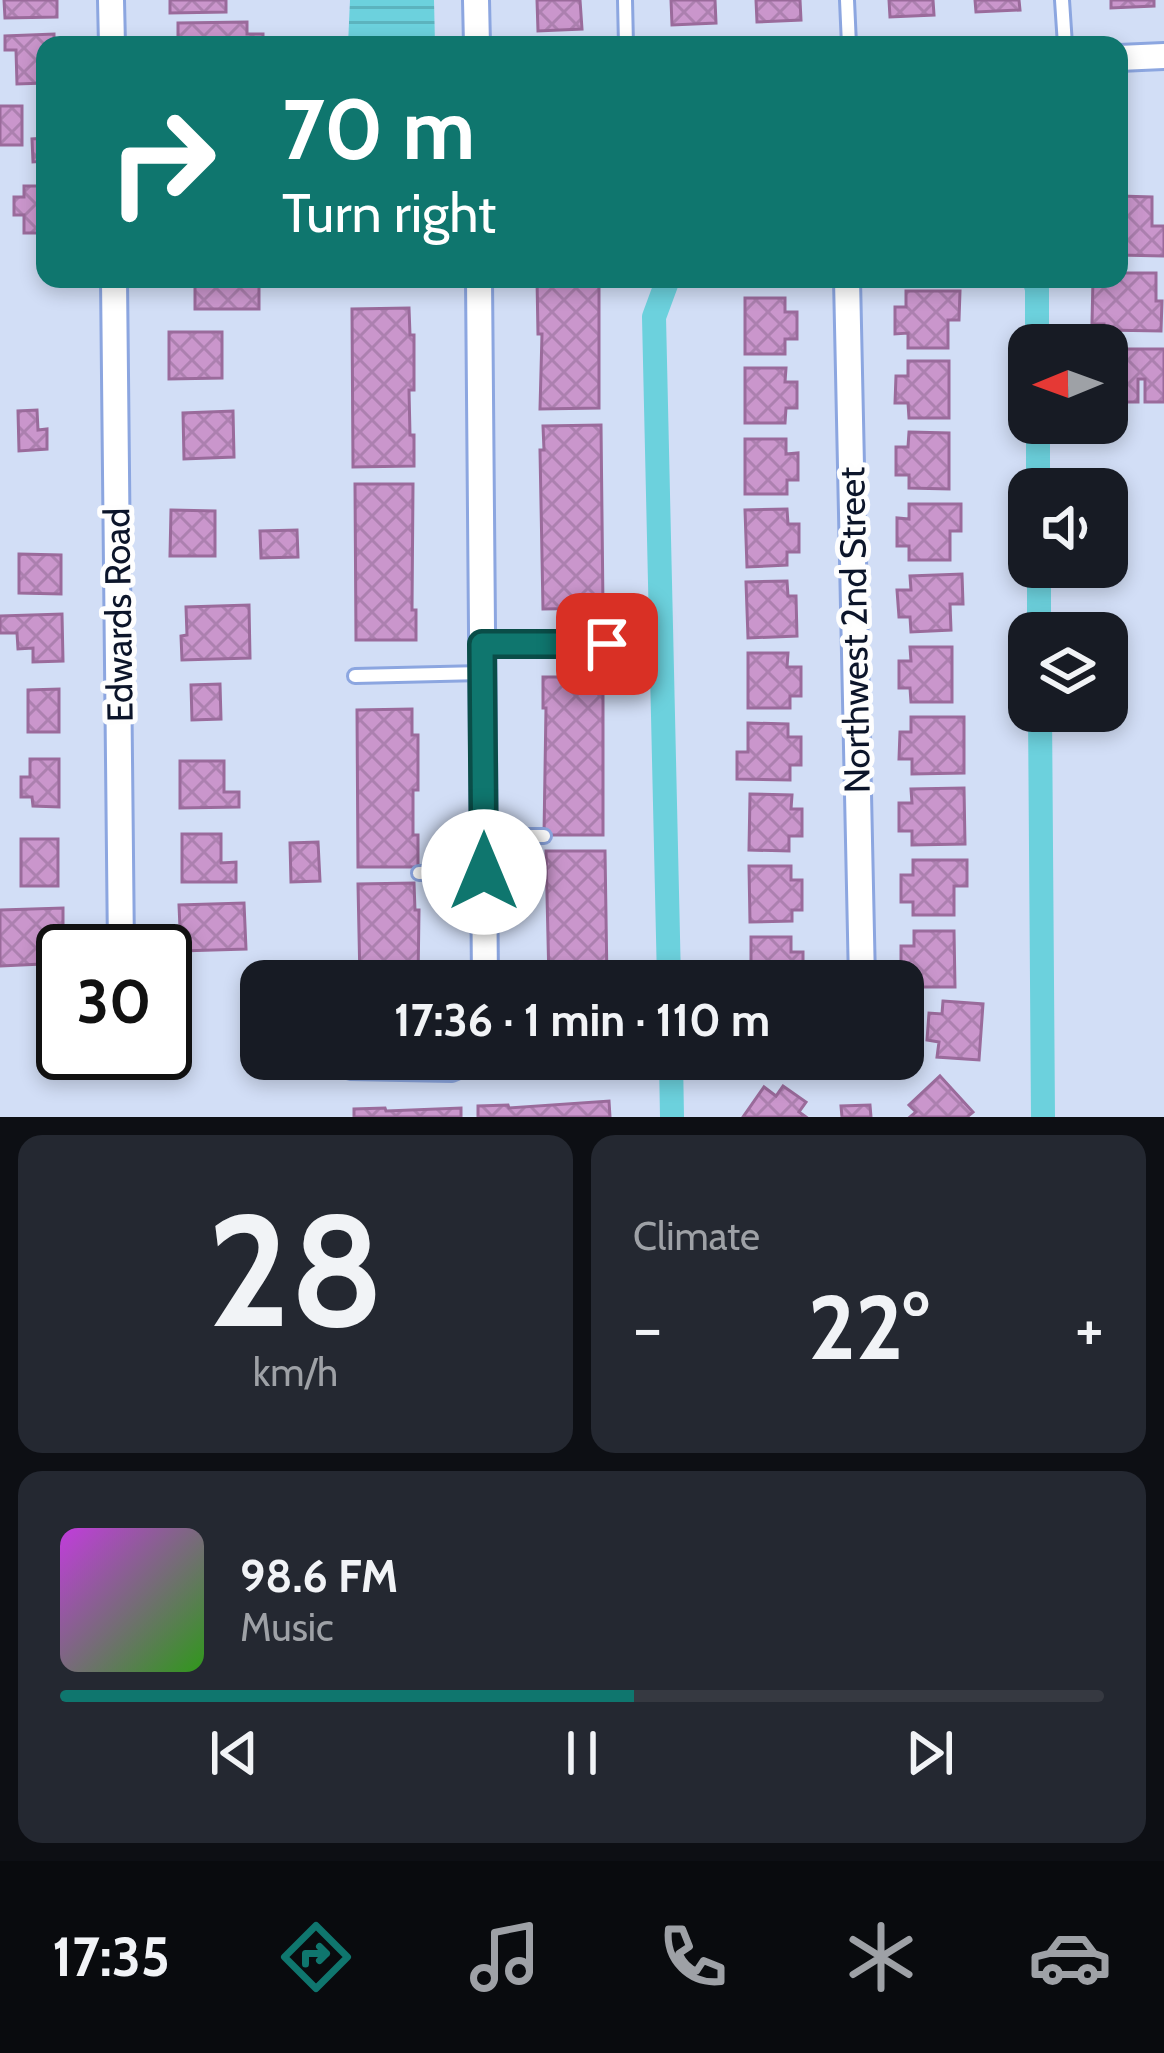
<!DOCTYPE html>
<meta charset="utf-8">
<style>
body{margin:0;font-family:Cabin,sans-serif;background:#242831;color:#f1f3f6;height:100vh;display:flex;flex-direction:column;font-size:45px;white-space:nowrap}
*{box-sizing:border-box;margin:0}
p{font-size:39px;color:#9ea1a6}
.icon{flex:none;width:66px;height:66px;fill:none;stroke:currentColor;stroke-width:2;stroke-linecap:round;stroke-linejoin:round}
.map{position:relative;height:1117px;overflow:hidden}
.panel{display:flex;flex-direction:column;gap:18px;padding:18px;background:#0d0f14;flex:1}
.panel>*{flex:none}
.top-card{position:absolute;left:36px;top:36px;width:1092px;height:252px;border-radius:24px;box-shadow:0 6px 18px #0003;background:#0f766e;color:#fff;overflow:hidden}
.needle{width:78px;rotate:269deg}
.fabs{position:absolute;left:1008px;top:324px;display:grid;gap:24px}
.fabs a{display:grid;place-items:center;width:120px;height:120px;border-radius:24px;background:#171b24;box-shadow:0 6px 18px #0003;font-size:60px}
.speed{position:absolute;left:36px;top:924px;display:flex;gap:24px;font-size:60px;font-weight:700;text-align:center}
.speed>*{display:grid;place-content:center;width:156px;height:156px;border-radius:50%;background:#171b24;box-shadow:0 6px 18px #0003;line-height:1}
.speed .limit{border:6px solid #111;border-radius:18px;background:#fff;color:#111}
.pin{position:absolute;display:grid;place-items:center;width:102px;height:102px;color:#fff;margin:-51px;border-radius:24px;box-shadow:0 6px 18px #0006}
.me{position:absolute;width:132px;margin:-66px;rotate:0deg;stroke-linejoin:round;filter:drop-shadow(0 0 9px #0008)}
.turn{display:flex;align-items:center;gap:42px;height:252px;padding:0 48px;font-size:54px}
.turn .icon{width:156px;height:156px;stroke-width:2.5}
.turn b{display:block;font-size:84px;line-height:102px}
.big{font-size:90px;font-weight:700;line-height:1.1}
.panel .widget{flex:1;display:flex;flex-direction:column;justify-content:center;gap:18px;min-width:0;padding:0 42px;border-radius:24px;background:#242831}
.panel .dial{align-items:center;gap:0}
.dial b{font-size:156px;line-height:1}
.song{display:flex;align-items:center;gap:36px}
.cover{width:144px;height:144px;border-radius:18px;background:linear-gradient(135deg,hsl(290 70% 55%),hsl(110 70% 35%))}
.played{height:12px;border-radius:6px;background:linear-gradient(90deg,#0f766e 55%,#363941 55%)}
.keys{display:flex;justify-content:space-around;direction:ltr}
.heat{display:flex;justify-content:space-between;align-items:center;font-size:66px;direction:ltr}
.panel .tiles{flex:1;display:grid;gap:18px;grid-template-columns:1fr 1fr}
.widget:last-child{grid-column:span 2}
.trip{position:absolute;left:240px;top:960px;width:684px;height:120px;border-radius:24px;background:#171b24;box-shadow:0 6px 18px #0003;font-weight:700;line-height:120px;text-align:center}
.tab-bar{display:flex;height:192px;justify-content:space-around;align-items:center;background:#090b0e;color:#9ea1a6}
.tab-bar .icon{width:84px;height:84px}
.tab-bar .selected{color:#0f766e}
.tab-bar b{font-size:54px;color:#f1f3f6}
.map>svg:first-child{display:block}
</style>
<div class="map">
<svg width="1164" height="1117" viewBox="0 0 1164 1117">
<defs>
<pattern id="water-rules" width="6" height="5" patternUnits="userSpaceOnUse" patternTransform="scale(3)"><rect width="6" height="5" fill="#6cd1dd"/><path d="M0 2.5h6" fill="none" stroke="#5cb3be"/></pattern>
<pattern id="building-cross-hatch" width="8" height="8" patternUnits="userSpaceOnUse" patternTransform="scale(3)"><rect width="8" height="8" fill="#ca96cc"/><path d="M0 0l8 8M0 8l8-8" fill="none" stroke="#ac80af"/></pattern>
</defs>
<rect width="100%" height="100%" fill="#d2def6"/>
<path fill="url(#water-rules)" d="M350,0h84l1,45h-87z"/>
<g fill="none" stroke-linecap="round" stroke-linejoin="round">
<g stroke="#6cd1dd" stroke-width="24">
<path d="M668,279l-14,38 15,664"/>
<path d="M1034,279l3,10v56"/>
<path d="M1038,423v66"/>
<path d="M1039,567v66"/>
<path d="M1040,711l3,406"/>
<path d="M671,1059l1,58"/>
</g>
</g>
<g fill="url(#building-cross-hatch)" stroke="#9a6b9b" stroke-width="3">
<path d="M4,0h53v17l-52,1z"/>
<path d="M170,0h56v12l-56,1z"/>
<path d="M537,0h43l2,29 -44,2z"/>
<path d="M671,0h44l1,23 -44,2z"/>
<path d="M756,0h44l1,20 -44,2z"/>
<path d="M889,0h44l1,15 -44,2z"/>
<path d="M975,0h44l1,10 -44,2z"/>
<path d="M1111,0h43v6l-43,2z"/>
<path d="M247,22v12h16v11h-85v-22z"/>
<path d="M54,34v11h-9v38l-28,1 -1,-34h-11v-14z"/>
<rect x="0" y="106" width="22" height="39"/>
<path d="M45,138v23l-12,1 -1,-23z"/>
<path d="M24,186h21v47h-21v-18h-10v-18h10z"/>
<path d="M1119,196l33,1v29h12v30l-45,-1z"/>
<path d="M1119,273h37v28h6l-1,30 -57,-1v-6h-12l1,-45h26z"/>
<rect x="195" y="279" width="64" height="30"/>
<path d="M537,279h62v129l-59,1 2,-75h-4z"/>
<path d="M906,291h54l-1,29h-11v28h-40v-15l-13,1v-27h11z"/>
<path d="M745,298h40v14h12v27h-12v15h-40z"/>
<path d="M409,308l1,27h4v55h-5l1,45h4v31l-61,1 -1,-158z"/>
<path d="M169,332h53v46l-53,1z"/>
<path d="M1107,349h57v53h-19v-23h-7v23h-31z"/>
<path d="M908,361h41v57h-40l-1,-15h-13l1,-27h12z"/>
<path d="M745,368h41l-1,14h12v26h-11l-1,15h-40z"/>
<path d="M37,410l1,20 9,-1v20l-28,2 -1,-40z"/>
<path d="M233,411l1,46 -50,2 -1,-46z"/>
<path d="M601,425l2,183 -60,1 -3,-159h4l-1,-24z"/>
<path d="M909,432l40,1v56l-40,-1v-13h-13v-28h12z"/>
<path d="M745,439h41v15l12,-1v27h-11v14h-42z"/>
<path d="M355,484h58l-1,126h4v30h-60z"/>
<path d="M909,504h52v27h-11v29h-41v-14h-12v-28l12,1z"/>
<path d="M787,509l1,15h11v28h-12v13l-40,2 -2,-57z"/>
<path d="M171,510l44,1v45h-45z"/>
<path d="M297,530l1,27 -37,1 -1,-27z"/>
<path d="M19,554l42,1v39l-42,-1z"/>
<path d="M962,574l1,30h-13l1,26 -40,2 -1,-15h-11l-2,-27h14l-1,-14z"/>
<path d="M787,581l1,15h8l1,40 -49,2 -2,-56z"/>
<path d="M249,605l1,53 -68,2 -1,-24 6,-1 -1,-28z"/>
<path d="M62,614l1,47 -30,1v-14l-15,1 -1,-16h-17v-17z"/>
<path d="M910,647h42v55h-41l-1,-14h-11v-27h12z"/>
<path d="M748,653h40l-1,14h14v29h-11v12h-42z"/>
<path d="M543,677h60v158h-59l2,-127h-3z"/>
<path d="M220,684l1,35 -29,1 -1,-35z"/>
<path d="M59,689v43h-31v-42z"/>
<path d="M412,709v26h6v55h-5v45h5v32h-60l-1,-157z"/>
<path d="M911,717h53v56l-52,1v-15h-13l1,-27h11z"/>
<path d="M748,723l40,1v13h13v28h-11v15l-53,-1v-27h11z"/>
<path d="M30,759h29v48l-26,-1 -1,-9h-11v-20h9z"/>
<path d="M180,761h44v31h15v15l-59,1z"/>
<path d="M964,788l1,56 -53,1v-14h-13v-28h13l-1,-14z"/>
<path d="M750,794l42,1 -1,14h11v27h-13v15l-40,-1z"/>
<path d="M182,834h39v29l15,-1v20h-54z"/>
<rect x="21" y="839" width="37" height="47"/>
<path d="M318,842l2,39 -29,1 -1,-39z"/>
<path d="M546,851h59l2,130h-58z"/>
<path d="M913,860h54v26h-13v29h-41v-13h-12v-27h12z"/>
<path d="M749,866h42v14h11v30h-10v11l-42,1z"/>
<path d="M414,883l1,27h4l-1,71h-58l-2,-97z"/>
<path d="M244,903l2,46 -65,2 -2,-46z"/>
<path d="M63,908v55l-63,3v-56z"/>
<path d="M914,931h40l1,56h-41v-14h-13v-27h13z"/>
<path d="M751,937h40v15h12v26h-11v3h-41z"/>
<path d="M943,1001l40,3 -4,56 -42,-3 2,-15 -12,-2 2,-27 13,1z"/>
<path d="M729,1059h51v3l-49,9z"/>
<path d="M940,1076l33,36 -6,5h-57l6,-5 -7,-7z"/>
<path d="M783,1086l23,16 -7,10 7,5h-63l21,-30 12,9z"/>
<path d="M609,1101l1,16h-132v-11l30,-1 1,3z"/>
<path d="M870,1105l1,12h-29l-1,-11z"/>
<path d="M385,1108l1,3 75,-3v9h-107v-8z"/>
</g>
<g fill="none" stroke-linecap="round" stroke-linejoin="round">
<defs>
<g id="service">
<path d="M625,0l1,45"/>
<path d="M847,0l2,45"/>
<path d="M1062,0l3,45"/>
<path d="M483,644h124"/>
<path d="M355,676l127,-3"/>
<path d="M485,836h59"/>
<path d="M419,873l65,-2"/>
<path d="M350,1072l102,2 34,-14 31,11 83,-2"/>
</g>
<g id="minor">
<path d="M111,0l1,45"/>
<path d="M476,0l1,45"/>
<path d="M1119,58l45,-2"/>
<path d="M114,279l7,672"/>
<path d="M479,279l6,702"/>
<path d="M847,279l15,702"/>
<path d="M486,1059v1"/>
</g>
</defs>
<use href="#service" stroke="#8ca6e0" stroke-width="18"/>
<use href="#minor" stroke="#8ca6e0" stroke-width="30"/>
<use href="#service" stroke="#fff" stroke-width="12"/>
<use href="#minor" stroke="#fff" stroke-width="24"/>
</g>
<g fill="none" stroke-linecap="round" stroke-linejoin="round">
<defs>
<path id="route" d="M484,872l-2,-228h125"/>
</defs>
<use href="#route" stroke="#0a4d48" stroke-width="30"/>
<use href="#route" stroke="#0f766e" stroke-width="21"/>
</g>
<g text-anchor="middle" stroke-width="10" stroke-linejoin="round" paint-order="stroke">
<g font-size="36" fill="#0c152a" stroke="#fefefe">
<text transform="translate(118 615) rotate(-91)" y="13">Edwards Road</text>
<text transform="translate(854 630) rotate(-91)" y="13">Northwest 2nd Street</text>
</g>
</g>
</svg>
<div class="fabs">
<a><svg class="needle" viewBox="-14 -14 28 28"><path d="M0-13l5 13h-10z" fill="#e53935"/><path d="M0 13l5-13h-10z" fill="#9ea1a6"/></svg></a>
<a><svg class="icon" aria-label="sound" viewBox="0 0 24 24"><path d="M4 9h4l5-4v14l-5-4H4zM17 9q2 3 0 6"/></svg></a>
<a><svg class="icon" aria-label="layers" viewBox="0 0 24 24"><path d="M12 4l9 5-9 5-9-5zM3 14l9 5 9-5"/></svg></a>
</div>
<div class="speed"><div class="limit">30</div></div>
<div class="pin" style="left:607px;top:644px;background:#d93025"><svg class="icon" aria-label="arrive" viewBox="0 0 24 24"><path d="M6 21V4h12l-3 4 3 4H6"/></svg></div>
<svg class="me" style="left:484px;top:872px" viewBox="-20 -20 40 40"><circle r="19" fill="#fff"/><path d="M0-13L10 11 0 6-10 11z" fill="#0f766e"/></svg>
<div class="trip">17:36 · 1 min · 110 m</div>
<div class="top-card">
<div class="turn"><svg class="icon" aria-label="right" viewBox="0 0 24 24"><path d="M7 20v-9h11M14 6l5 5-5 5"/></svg><div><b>70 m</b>Turn right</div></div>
</div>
</div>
<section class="panel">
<div class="tiles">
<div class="widget dial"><b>28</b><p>km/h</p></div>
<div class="widget"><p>Climate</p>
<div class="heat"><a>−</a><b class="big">22°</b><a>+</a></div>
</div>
<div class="widget">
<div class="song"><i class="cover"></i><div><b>98.6 FM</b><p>Music</p></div></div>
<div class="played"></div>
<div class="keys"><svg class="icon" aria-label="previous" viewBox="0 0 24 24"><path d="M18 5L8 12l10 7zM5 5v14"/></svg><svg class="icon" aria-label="pause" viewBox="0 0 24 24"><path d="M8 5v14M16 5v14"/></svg><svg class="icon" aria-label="next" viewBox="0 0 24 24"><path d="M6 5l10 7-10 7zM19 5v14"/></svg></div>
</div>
</div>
</section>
<nav class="tab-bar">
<b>17:35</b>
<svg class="icon selected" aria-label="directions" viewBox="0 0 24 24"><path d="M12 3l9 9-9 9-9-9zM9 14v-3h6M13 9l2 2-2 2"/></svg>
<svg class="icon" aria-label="music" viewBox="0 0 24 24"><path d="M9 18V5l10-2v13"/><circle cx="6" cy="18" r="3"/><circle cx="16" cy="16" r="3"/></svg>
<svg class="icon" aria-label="phone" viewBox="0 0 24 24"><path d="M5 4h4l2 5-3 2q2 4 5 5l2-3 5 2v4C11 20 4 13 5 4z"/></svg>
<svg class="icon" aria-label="climate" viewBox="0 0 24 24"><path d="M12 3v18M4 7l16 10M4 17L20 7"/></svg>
<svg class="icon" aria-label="car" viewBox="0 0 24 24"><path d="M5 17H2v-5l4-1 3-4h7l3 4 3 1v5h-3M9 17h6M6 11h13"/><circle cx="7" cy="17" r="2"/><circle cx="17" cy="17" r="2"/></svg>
</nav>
